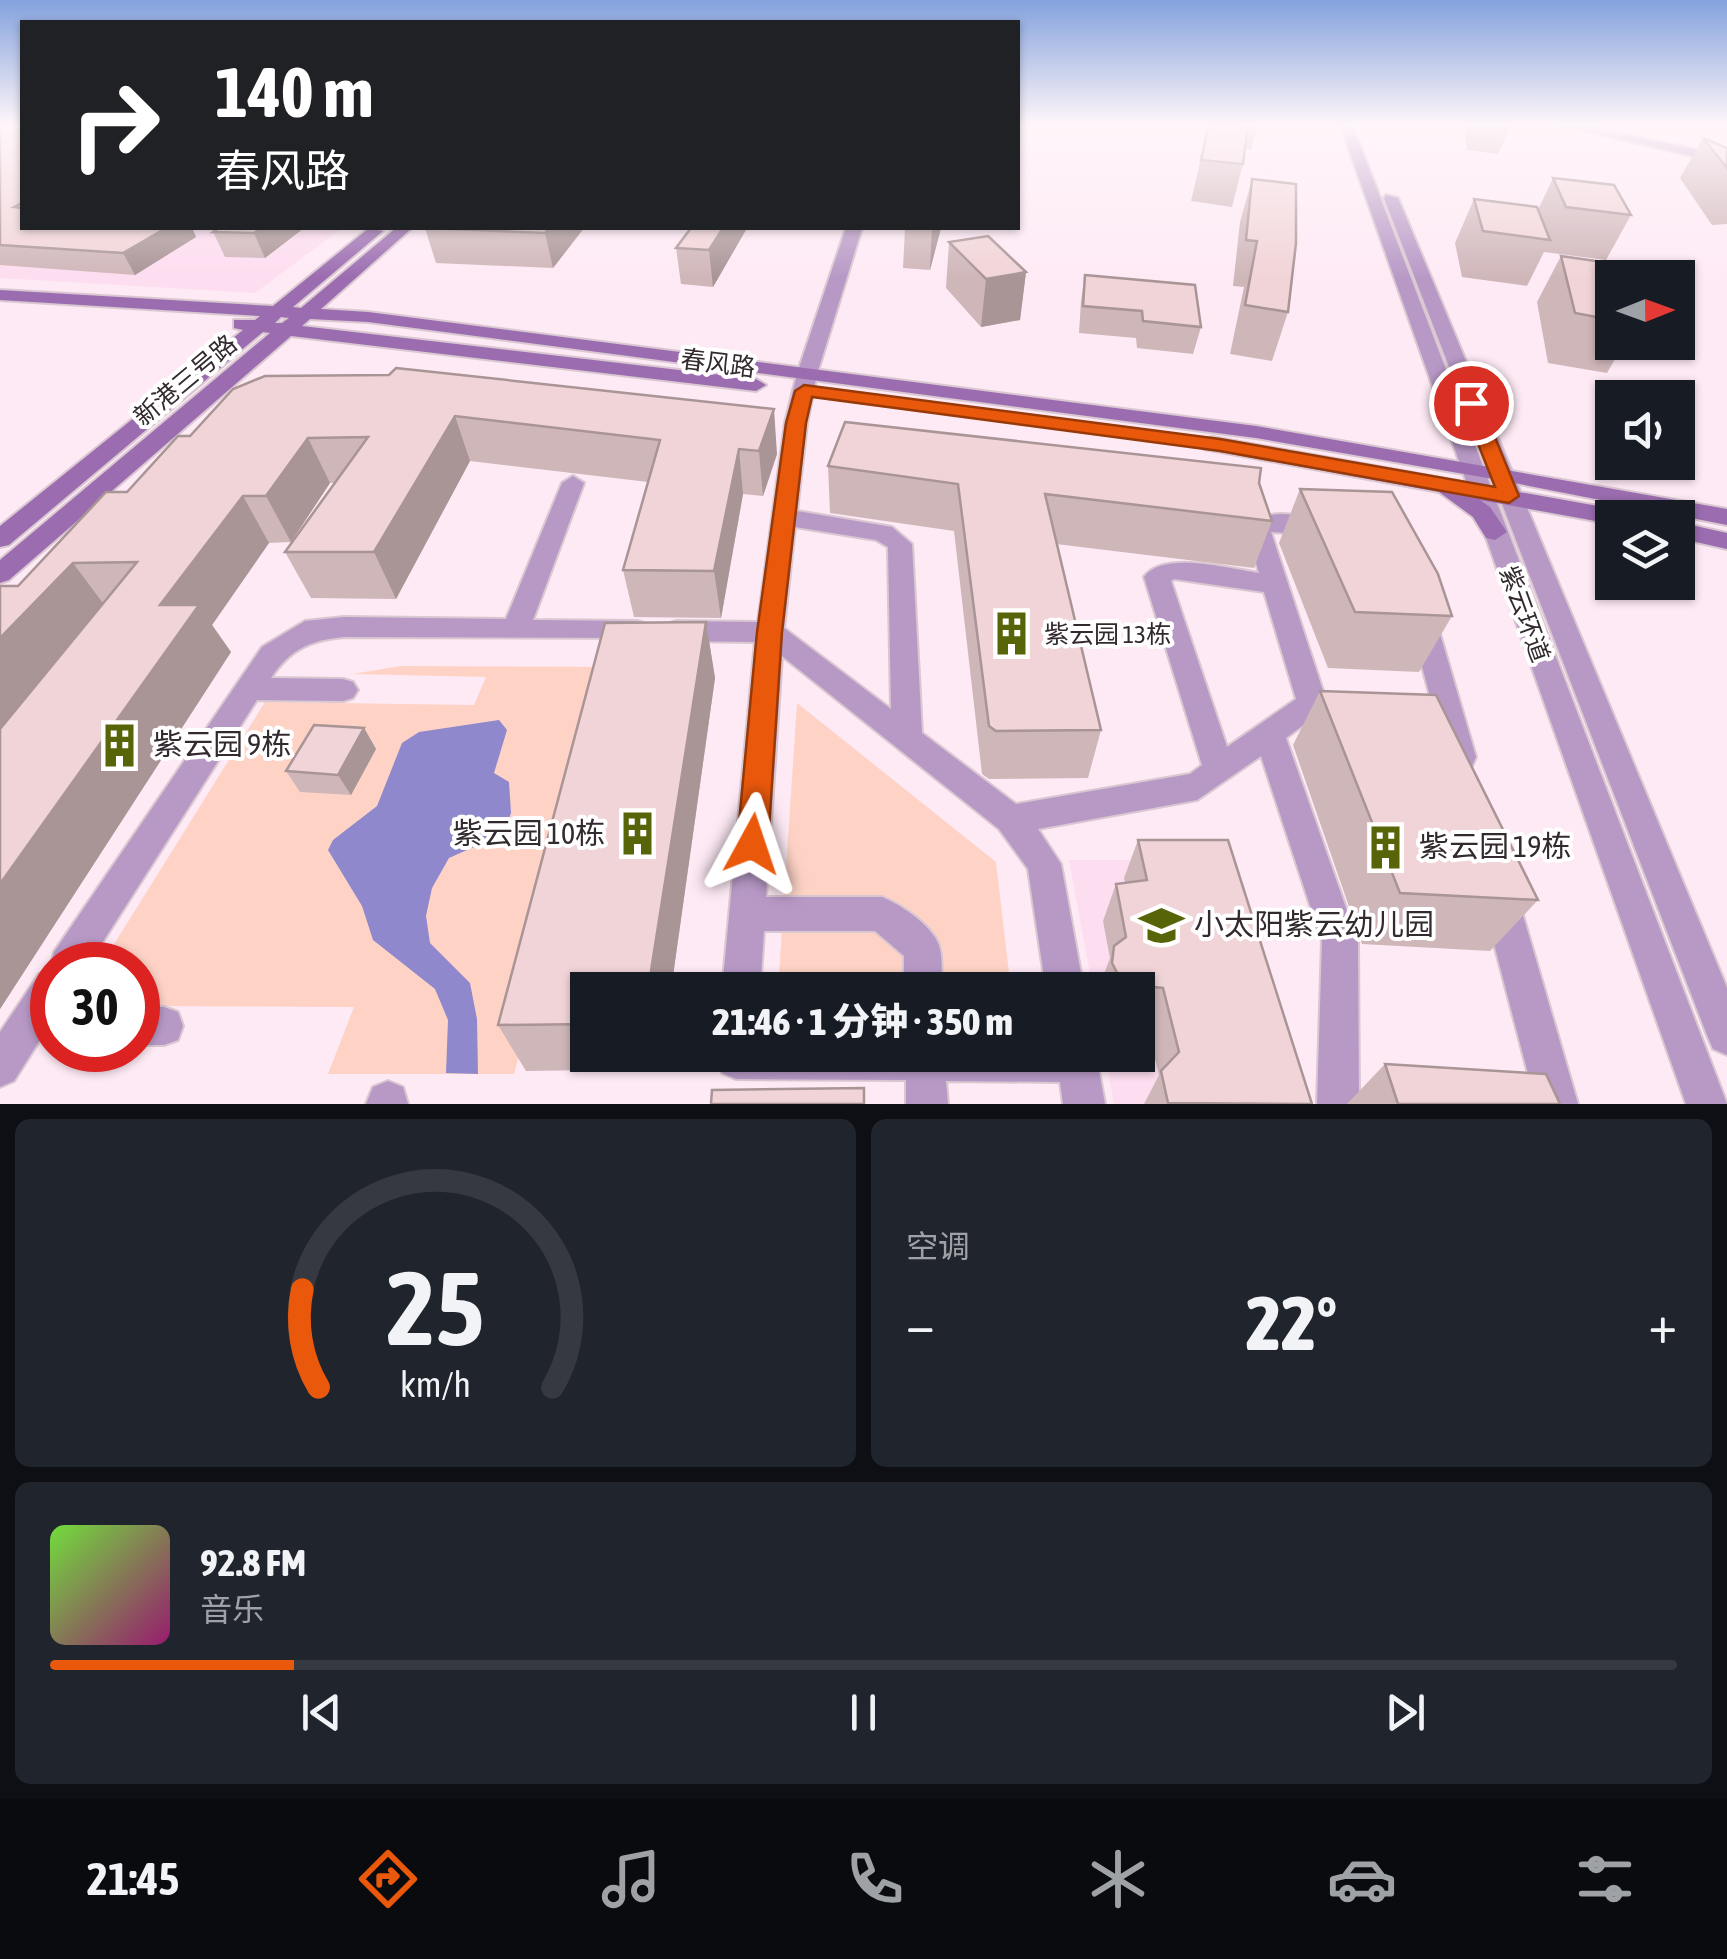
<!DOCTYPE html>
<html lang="zh">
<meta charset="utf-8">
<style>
body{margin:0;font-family:"Asap Condensed","Noto Sans SC",sans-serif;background:#20242c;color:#f1f3f6;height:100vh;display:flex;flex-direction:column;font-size:38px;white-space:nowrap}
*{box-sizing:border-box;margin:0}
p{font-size:32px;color:#9ea1a6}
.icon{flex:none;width:55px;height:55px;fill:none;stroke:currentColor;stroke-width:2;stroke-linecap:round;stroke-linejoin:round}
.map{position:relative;height:1104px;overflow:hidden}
.details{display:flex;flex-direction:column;gap:15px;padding:15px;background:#0d0f14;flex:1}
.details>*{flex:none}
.guide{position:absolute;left:20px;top:20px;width:1000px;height:210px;border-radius:0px;box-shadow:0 2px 8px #0004;background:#202124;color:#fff;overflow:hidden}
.needle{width:65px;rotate:89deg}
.tools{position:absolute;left:1595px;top:260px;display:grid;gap:20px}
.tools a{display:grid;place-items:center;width:100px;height:100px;border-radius:0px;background:#171b24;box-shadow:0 2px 8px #0004;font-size:50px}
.speed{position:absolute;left:30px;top:942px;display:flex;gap:20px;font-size:50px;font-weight:700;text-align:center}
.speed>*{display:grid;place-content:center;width:130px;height:130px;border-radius:50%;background:#171b24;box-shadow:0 2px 8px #0004;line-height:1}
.speed .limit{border:15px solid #d22;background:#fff;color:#111}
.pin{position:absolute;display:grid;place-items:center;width:85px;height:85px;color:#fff;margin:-42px;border:5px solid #fff;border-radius:50%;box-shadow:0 2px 10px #0007}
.me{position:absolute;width:110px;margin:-55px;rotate:5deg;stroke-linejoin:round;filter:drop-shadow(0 0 8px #0008)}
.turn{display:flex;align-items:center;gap:35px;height:210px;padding:0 30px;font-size:45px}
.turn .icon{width:130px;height:130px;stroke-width:2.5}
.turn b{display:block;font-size:70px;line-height:85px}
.big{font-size:75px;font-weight:800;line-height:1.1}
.details .card{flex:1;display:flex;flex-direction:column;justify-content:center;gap:15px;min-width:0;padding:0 35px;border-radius:15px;background:#20242c}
.details .dial{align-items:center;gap:0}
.dial svg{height:260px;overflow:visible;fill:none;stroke:#363941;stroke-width:7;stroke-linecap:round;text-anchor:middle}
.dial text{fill:#f1f3f6;stroke:none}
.song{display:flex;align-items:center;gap:30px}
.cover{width:120px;height:120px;border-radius:15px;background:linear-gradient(135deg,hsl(100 70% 55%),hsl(320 70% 35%))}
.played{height:10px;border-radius:5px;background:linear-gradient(90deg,#ea580c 15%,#363941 15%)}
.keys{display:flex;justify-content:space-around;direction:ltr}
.heat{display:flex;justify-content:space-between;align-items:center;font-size:55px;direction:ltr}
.details .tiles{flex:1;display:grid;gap:15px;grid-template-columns:1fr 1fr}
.card:last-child{grid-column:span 2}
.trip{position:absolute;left:570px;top:972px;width:585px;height:100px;border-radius:0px;background:#171b24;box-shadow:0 2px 8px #0004;font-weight:800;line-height:100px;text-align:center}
.menu{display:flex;height:160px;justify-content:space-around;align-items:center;background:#090b0e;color:#9ea1a6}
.menu .icon{width:70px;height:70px}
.menu .selected{color:#ea580c}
.menu b{font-size:45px;color:#f1f3f6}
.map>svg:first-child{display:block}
</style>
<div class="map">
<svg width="1727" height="1104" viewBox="0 0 1727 1104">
<rect width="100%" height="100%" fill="#feeaf5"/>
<g fill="#fdddf0">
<path d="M62,228h280l-87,65 -255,-15v-16z"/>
<path d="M1069,860h151l76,244h-182l-9,-49h33v-65h-45z"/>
</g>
<g fill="#fed3c6">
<path d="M401,666l217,1 -104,407h-186l26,-67 -216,-1v-41h-37l164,-263 209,3 12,-28 -134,-3z"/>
<path d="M797,703l199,159 15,128h-233z"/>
</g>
<path fill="#8f88cd" d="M499,720l8,10 -13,43 15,9 2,31 -8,21 -54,24 -17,30 -6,28 4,27 40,40 7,36 1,55 -32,-1 2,-53 -13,-31 -62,-49 -11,-34 -34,-56 5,-10 44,-34 25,-63 17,-11z"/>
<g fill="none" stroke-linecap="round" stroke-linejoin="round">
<defs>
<g id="minor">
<path d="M796,417l11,6 -10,88 95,16 20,17 10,189 94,71 174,-30 12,-9 -58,-188c19,-27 86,-8 115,-4l-13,-44c18,-23 54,-14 80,-8l3,6 -12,8 -46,-3 56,171 -5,8 -36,27 72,204 1,162h-42l5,-162 -61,-186 -64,44 -159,29 23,35 23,126h-38l-18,-121 -29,-40 -217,-173 -16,241h116c20,8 54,31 58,52 3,13 1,28 2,41h-38v-34l-29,-25h-111l-4,59h-38l33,-348 -78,-1 -10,-3 -4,-7 4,-7 10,-3 81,1 27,-199zM795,527l81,13 12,7 3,162 -107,-81zM1174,579l90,13 32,107 -69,48 -56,-166z"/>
<path d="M573,476l11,7 -51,137 104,1 10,3 4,7 -4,7 -303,-1c-33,3 -54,12 -73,41l72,1 10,3 5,8 -5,8 -10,3 -86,-1 -169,265h-36v56l-38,60 -14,6v-55l39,-58 11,-5 4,-17 208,-305 43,-26 39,-4 162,2 56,-136z"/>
<path d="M1422,607l10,3 3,7 41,140 -4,9 -11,4 -11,-4 -4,-9 -37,-140 3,-7z"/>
<path d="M1501,885l12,5 6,12 59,202h-42l-53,-202 6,-12z"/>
<path d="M138,1007h26l14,5 5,14 -5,14 -14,5h-26z"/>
<path d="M716,1055h380l9,49h-42l-3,-22 -114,-1 2,23h-42v-24l-170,-1 -14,-6z"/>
<path d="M388,1081l15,6 5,17h-42l7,-17z"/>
</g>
<g id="tertiary">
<path d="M1340,124h12l375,980h-41z"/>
<path d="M1554,124h22l151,32v8z"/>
<path d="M1386,195l12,3 329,790v67l-14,-6 -6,-14 -323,-837z"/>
<path d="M846,228h16l-45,146 -10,49 -11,6 -8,-1 -3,-5 12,-49z"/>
</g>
<g id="secondary">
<path d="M369,228l14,3 -90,76 8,1 95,-80h16l-91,81 47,3 888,114 471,83v16l-228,-45 -243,-42 -888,-116 -58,-3 -8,7 454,53 10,6 -10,6 -465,-55 -282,244 -9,3v-23l270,-227 -7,-1 -254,213 -9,2v-21l243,-196 -9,-2v-8h21l5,-4 -260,-16v-10l273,16zM281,317l8,1 -7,5h-7z"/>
<path d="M1212,437l408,73 12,8h-20v6l-132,-24 10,7 17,25 -12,8 -9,-2 -13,-21 -34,-25 -235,-43 -3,-5 3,-5z"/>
<path d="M1678,522l49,11v16l-49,-11z"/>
</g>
</defs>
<use href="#minor" stroke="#d9c7d1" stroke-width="4"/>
<use href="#tertiary" stroke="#d9c7d1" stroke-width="4"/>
<use href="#secondary" stroke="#d9c7d1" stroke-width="4"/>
<use href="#minor" fill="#b899c6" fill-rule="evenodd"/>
<use href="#tertiary" fill="#b899c6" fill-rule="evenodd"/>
<use href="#secondary" fill="#9b6db0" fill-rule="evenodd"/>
</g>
<g fill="#cfb6b9">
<path d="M0,124l22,104h170l4,9 -61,38 -135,-10z"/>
<path d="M1209,124h49l-7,26 -6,-1 -2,15 -11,43 -41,-6z"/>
<path d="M1464,124h48l-14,30 -31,-4z"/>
<path d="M1703,138l24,10v76l-15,1 -32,-47z"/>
<path d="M1553,178l78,37 -25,45 -62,-8 -17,34 -65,-9 -7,-34 19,-44 64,11z"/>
<path d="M1252,179l36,133 -16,49 -42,-7 14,-67 -11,-1 7,-64z"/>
<path d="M219,228h85l-39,30 -40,-1 -12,-25z"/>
<path d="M425,228h159l-31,40 -117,-5z"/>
<path d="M747,228l-34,59 -32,-3 -5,-36z"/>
<path d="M905,228h36l-11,42 -27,-2z"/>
<path d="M949,242l77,30 -6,48 -39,7 -35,-39z"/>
<path d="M1561,256l51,22v64h13l-18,31 -59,-10 -11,-61z"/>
<path d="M1085,275l116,52 -8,27 -56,-6 -1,-10 -57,-5 2,-32z"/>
<path d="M233,389l544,65 -14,42 -20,-2 -22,124 -87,-1 -11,-47 25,-88 -178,-21 -74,138 -85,-1 -26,-46 50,-69h-5l-39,59 -22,1 -57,82 19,27 -231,357v-423h18l172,-150z"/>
<path d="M828,466l431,17 13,38 -18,47 -198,-24 45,186 -13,48 -99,1 -7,-5 -28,-243 -124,-18z"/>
<path d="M1300,489l152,127 -33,56 -91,-4 -49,-125z"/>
<path d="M706,622l9,56 -44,312h-83v65h74l-2,14 -134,2 -28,-46z"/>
<path d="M1320,691l218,209 -48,51 -128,-7 -69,-199z"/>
<path d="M364,728l12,21 -25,46 -51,-3 -14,-21z"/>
<path d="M1138,840l174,264h-168l15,-29 -13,-53 -8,-1v-31h-38l1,-8 9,-24 -7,-37 13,-37 9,-2 -1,-4z"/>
<path d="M1385,1064l175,40h-213z"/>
</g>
<g fill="#a99496">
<path d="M166,228h26l4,9 -61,38 -12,-22z"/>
<path d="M261,228h43l-39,30 -11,-25z"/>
<path d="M549,228h35l-31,40 -8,-35z"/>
<path d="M723,228h24l-34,59 -4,-37z"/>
<path d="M932,228h9l-11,42z"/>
<path d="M1026,272l-6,48 -39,7 5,-48z"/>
<path d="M774,409l3,45 -14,42 -4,-45z"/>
<path d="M455,416l15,45 -74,138 -22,-47z"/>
<path d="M308,438l22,45 -39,59 -25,-46z"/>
<path d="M739,449l4,45 -22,124 -7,-47z"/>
<path d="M243,496l26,47 -57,82 19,27 -231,357v-125l160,-279z"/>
<path d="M73,563l35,47 -108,122v-94z"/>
<path d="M706,622l9,56 -44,312h-23z"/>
<path d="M364,728l12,21 -25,46 -13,-20z"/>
<path d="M655,1055h7l-2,14z"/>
</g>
<g fill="#f1d4d7" stroke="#a99496" stroke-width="2.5">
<path d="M0,124h22v79l-8,4 8,1v20h144l-43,25 -123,-8z"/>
<path d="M1209,124h39l-5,40 -42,-4z"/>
<path d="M1703,138l24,10v20z"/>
<path d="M1553,178l61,7 17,30 -65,-8z"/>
<path d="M1252,179l44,5v59l-8,69 -43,-7 12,-64 -11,-1z"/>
<path d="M1474,199l63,8 13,33 -67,-9z"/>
<path d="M219,228h42l-7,5 -41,-1z"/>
<path d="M427,228h122l-4,5z"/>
<path d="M691,228h32l-14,22 -33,-2z"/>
<path d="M988,236l38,36 -40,7 -37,-37z"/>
<path d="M1561,256l55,8 5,14h-9v42l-37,-7z"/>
<path d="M1085,275l110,10 6,42 -58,-6 -1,-10 -59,-5z"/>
<path d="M396,368l378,41 -15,42 -20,-2 -25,122 -91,-1 37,-130 -205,-24 -81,136h-89l83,-115 -60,1 -42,58h-23l-83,109h39l-199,279v-155l137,-167 -64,1 -73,75v-52h18l88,-94h21l51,-56h12l43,-47 32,-13 124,-1z"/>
<path d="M845,422l416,46 -2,15 13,38 -227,-27 56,236 -105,1 -7,-5 -31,-242 -130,-18z"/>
<path d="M1300,489l92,3 46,82 14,42 -97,-4z"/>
<path d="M706,622l-58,368h-60v34l-90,1 107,-402z"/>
<path d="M1320,691l116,4 102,205 -138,-7z"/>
<path d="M314,725l50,3 -26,47 -52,-4z"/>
<path d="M1138,840h90l84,264 -144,-1 -7,-32 18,-19 -16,-64 -40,-4 -11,-21 2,-17 12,-9 -10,-53 31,-4z"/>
<path d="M1385,1064l161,10 14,30h-162z"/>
<path d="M864,1088v16h-153l1,-14z"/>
</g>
<linearGradient id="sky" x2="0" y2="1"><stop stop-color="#84a2dd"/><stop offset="0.45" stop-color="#fff6fa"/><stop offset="1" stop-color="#fff6fa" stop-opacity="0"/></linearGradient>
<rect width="1727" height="278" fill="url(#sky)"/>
<path fill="#ea580c" stroke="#983908" stroke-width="2.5" d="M804,385l416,54 275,48 -33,-84 9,-6 10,6 38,93 -10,7 -289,-52 -408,-54 -6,26 -24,209 -14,212 -5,9 -11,4 -10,-4 -5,-9 20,-212 29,-209 9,-32z"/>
<defs>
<symbol id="building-bare" viewBox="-9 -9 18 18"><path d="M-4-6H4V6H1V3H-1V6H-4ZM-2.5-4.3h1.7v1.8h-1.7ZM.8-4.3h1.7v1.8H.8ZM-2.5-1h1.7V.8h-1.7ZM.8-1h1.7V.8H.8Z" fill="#576408" stroke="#fff" stroke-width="2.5" paint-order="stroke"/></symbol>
<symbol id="school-bare" viewBox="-9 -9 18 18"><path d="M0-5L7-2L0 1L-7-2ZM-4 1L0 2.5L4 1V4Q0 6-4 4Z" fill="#576408" stroke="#fff" stroke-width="2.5" paint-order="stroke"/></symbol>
</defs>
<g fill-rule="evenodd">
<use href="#building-bare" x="980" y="602" width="63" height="63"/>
<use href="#building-bare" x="88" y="714" width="63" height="63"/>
<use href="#building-bare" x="606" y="802" width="63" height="63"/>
<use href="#building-bare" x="1354" y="816" width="63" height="63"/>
<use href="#school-bare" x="1130" y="894" width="63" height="63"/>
</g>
<g text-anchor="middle" stroke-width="8" stroke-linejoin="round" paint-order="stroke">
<g font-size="25" fill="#332a2f" stroke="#fff">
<text transform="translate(718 363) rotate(7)" y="9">春风路</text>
<text transform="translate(185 380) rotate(-40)" y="9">新港三号路</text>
<text transform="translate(1525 614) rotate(70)" y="9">紫云环道</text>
</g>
<g font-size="25" fill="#332a2f" stroke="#fff" text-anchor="start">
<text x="1044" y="643">紫云园 13栋</text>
</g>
<g font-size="30" fill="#332a2f" stroke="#fff" text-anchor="start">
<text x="153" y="755">紫云园 9栋</text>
<text x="605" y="844" text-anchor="end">紫云园 10栋</text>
<text x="1419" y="857">紫云园 19栋</text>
<text x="1194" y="935">小太阳紫云幼儿园</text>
</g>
</g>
</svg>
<div class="tools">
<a><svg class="needle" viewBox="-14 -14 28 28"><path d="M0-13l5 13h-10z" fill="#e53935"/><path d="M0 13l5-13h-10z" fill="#9ea1a6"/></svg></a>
<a><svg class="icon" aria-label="sound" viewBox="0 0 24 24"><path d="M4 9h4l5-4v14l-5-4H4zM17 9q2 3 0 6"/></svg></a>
<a><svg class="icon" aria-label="layers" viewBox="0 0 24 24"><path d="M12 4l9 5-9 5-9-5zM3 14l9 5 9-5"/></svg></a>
</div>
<div class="speed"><div class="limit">30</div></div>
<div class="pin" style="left:1471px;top:403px;background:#d93025"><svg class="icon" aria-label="arrive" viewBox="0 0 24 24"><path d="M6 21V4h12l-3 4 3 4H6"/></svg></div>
<svg class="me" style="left:752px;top:844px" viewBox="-20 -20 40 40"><path d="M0-17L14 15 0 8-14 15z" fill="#ea580c" stroke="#fff" stroke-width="4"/></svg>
<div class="trip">21:46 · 1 分钟 · 350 m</div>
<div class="guide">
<div class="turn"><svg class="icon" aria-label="right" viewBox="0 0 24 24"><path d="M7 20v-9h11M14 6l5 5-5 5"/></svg><div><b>140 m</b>春风路</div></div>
</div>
</div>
<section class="details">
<div class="tiles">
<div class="card dial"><svg viewBox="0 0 100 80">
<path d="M14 69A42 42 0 1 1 86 69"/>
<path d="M14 69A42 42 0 0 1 9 39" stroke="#ea580c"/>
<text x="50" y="56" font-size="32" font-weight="700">25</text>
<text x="50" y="72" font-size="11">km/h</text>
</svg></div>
<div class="card"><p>空调</p>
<div class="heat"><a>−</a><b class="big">22°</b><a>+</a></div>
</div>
<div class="card">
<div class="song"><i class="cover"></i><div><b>92.8 FM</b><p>音乐</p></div></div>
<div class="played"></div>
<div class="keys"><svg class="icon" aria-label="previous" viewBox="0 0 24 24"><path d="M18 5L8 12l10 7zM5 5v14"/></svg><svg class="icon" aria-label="pause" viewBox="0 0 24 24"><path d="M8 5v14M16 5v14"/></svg><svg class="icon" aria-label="next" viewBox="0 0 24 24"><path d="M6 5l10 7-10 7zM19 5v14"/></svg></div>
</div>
</div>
</section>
<nav class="menu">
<b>21:45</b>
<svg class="icon selected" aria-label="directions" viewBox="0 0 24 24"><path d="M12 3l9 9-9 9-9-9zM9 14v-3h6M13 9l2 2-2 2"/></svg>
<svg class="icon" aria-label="music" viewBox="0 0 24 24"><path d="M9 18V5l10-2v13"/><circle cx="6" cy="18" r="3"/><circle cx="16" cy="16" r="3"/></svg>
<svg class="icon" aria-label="phone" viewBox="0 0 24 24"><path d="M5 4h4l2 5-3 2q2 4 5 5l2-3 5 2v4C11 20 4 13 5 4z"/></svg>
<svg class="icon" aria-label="climate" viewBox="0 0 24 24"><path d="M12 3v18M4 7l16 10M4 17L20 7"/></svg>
<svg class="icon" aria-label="car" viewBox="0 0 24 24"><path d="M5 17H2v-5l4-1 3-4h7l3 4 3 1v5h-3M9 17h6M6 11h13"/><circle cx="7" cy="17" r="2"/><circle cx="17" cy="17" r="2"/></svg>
<svg class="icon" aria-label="filters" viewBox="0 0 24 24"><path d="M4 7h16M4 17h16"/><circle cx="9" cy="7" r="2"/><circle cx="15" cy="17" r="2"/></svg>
</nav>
